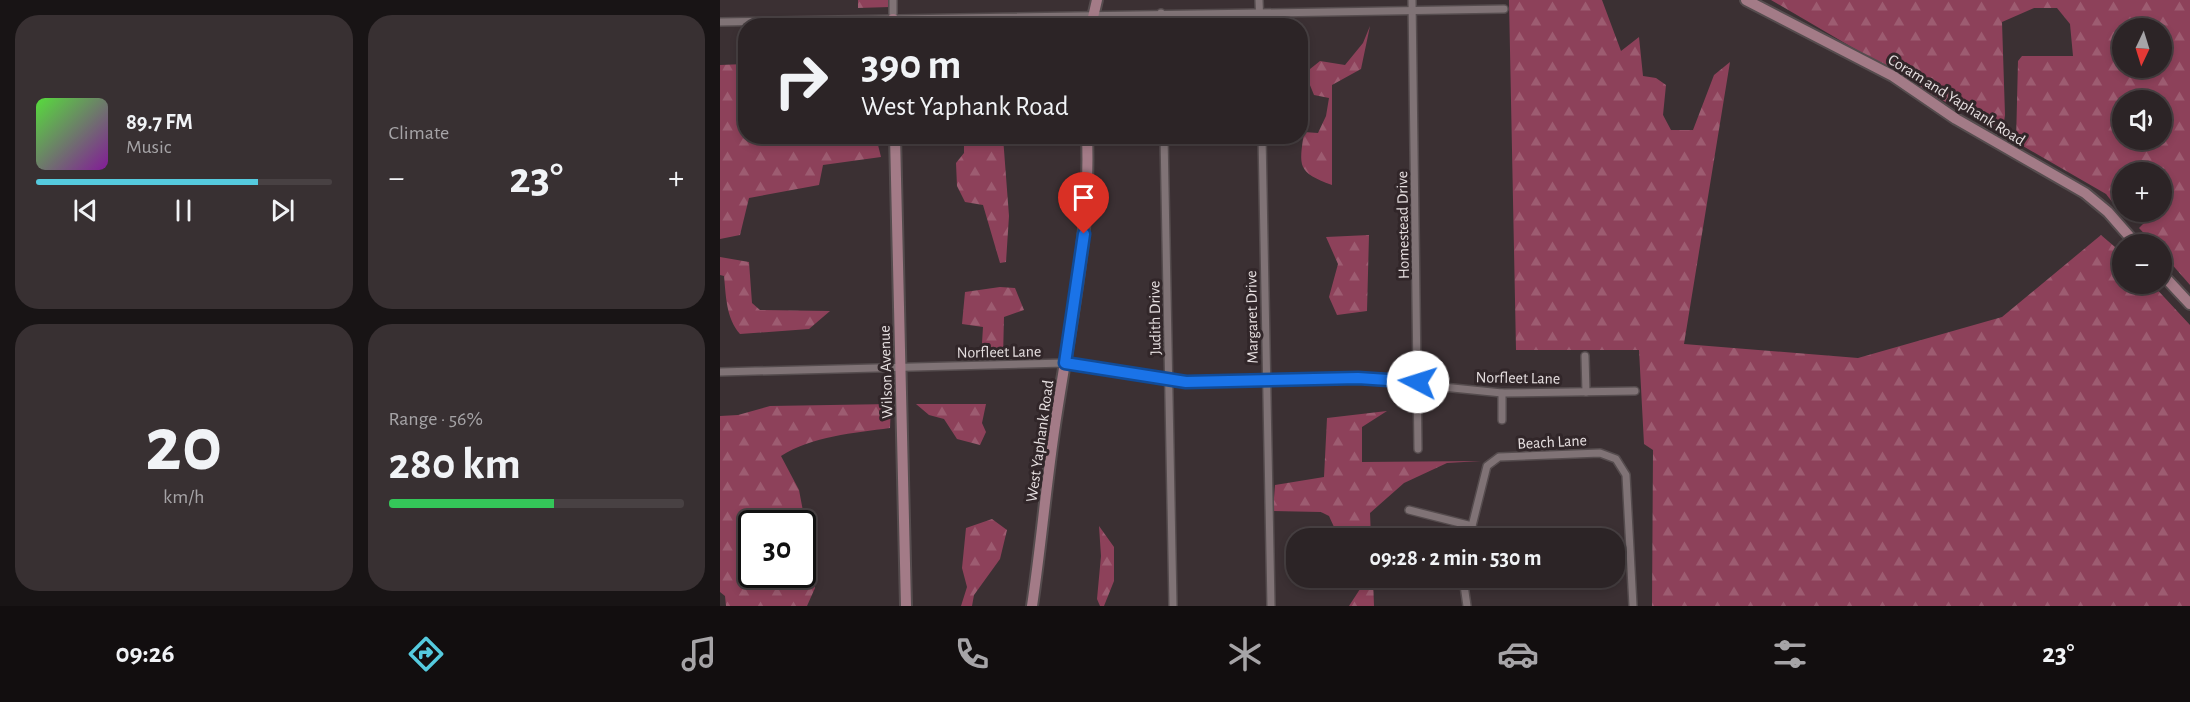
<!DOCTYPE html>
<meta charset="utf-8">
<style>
body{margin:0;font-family:"Alegreya Sans",sans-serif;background:#383032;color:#f1f3f6;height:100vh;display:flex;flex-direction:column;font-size:22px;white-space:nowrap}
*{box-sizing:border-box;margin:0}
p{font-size:20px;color:#a6a4a7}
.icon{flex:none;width:33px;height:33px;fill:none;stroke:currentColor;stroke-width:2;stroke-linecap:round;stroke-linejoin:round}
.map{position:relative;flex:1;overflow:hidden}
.side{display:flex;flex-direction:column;gap:15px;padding:15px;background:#181415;width:720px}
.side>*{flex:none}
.banner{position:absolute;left:18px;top:18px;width:570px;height:126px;border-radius:24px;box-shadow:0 3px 9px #0003,0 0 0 2px #484143;background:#2c2426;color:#f1f3f6;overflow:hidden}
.needle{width:39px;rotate:184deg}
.buttons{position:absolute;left:1392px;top:18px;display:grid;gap:12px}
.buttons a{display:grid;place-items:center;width:60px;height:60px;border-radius:50%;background:#2c2426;box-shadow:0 3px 9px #0003,0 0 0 2px #484143;font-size:30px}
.speed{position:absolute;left:18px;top:510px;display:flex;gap:12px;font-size:30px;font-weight:700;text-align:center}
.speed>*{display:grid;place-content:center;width:78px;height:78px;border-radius:50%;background:#2c2426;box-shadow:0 3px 9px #0003,0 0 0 2px #484143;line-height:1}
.speed .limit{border:3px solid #111;border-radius:9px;background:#fff;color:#111}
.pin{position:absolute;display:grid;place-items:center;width:51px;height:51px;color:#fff;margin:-62px -26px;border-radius:50% 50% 50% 0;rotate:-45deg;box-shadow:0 0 6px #0007}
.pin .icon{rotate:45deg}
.me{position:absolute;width:66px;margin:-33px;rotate:275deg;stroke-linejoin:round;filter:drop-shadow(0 0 4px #0008)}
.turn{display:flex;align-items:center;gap:21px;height:126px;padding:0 24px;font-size:27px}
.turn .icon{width:78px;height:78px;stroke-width:2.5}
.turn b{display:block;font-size:42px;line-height:51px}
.big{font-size:45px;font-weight:600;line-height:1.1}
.side .tile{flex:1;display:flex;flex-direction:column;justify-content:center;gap:9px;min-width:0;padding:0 21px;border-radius:24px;background:#383032}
.side .dial{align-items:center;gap:0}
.dial b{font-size:78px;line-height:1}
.song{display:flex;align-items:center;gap:18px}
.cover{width:72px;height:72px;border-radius:9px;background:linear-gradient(135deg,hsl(110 70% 55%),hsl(290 70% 35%))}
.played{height:6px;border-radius:3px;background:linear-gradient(90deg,#55cade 75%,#484143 75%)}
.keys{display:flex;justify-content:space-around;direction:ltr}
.heat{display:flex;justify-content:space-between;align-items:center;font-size:33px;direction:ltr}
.charge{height:9px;border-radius:4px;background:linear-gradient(90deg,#34c759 56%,#484143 0)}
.side .tiles{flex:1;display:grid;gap:15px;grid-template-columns:repeat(2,1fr)}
.trip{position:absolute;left:566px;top:528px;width:339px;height:60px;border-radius:24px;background:#2c2426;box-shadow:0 3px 9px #0003,0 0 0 2px #484143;font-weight:600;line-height:60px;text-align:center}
.tabs{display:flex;height:96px;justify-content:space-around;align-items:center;background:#120e0f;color:#a6a4a7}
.tabs .icon{width:42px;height:42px}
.tabs .active{color:#55cade}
.tabs b{font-size:27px;color:#f1f3f6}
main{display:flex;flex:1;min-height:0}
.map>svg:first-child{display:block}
</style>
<main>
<section class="side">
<div class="tiles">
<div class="tile">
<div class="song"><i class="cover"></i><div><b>89.7 FM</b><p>Music</p></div></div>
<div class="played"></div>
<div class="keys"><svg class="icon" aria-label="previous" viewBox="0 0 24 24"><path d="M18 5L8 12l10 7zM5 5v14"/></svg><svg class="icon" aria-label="pause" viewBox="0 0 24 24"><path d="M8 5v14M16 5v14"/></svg><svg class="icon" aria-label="next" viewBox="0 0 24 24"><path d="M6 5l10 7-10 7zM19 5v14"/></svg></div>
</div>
<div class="tile"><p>Climate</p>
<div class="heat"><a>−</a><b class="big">23°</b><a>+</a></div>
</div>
<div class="tile dial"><b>20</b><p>km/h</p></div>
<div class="tile"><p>Range · 56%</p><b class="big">280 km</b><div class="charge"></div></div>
</div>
</section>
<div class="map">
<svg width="1470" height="606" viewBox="0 0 1470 606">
<defs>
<pattern id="forest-firs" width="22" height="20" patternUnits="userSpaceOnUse" patternTransform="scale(1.5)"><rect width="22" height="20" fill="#8d415a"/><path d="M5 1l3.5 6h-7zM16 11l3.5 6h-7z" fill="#9d5c71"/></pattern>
</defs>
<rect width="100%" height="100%" fill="#3b3033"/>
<g fill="url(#forest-firs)" fill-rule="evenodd">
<path d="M138,0h31l1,7 -32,1z"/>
<path d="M789,0h93l19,51 18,-14 4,39 13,2 10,7 -3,30 8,15h22l21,-55 16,-13 -46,282 174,14 144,-41 99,-82 21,18v31h30l38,41v281h-538l1,-156 -9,-6 -5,-94h-123z"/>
<path d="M1051,0h419v285l-28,-32v-9h-8l-15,-16 16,-16h7v-40h-40v15l-9,16 -7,-9 -90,-52 2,-81 4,-5h51l-3,-32 -13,-16h-23l-32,14 3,93 -3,20zM1402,28h40v40h-40zM1402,100h40v40h-40z"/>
<path d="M650,26l-9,43 -29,16v100c-35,-13 -33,-18 -28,-53l14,1 8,-17 3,-18 -15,-3 -9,-22 15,-12 25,4 18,-22z"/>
<path d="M25,64l1,72 131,5 4,16 -58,8 -4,20 -70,13 -9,37 -20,4v-174z"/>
<path d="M244,137h39l6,79 -3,46 -6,1 -17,-58 -18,-3 -8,-16 -1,-23 8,-10z"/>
<path d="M649,235l-2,76 -30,4 -8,-18 9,-33 -12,-27z"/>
<path d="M0,257l29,5 3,41 8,7 70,1 -21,18 -69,5c-14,-16 -14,-38 -16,-58l-4,-1z"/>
<path d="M280,287l15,1 9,22 -20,7 -1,40 -22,2 2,-32 -21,-3 3,-32z"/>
<path d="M171,404l-1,24c-36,5 -78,8 -109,28l18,34 11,58 5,40 -8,18h-81l-1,-10 -5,-4v-176l18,-1 32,-9zM32,524h50v50h-50z"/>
<path d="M196,404h70l-4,19 4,9 -6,13 -23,-6 -13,-20 -15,-4z"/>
<path d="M667,411l-25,16v35l119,-1 -34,2 -43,20 -34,30 1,25h-32l-10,-22 -8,-4 -48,-1 2,-26 49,-8 3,-59z"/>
<path d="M272,519l15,11 -7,29 -26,36 -2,11h-11l6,-19 -5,-19 4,-40z"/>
<path d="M379,526l15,21v34l-10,25h-4l-3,-7 4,-43z"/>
<path d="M635,578h18l1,28h-25l11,-17z"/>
</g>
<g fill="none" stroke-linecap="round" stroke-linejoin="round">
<defs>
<g id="street">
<path d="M173,0v19"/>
<path d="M539,0l1,26"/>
<path d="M692,0l6,449"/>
<path d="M441,13l1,13"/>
<path d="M0,22l784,-13"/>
<path d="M444,136l9,470"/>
<path d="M542,136l9,470"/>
<path d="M865,356l1,36"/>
<path d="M0,372l345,-9 121,19 172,-4 49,3 26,5 69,7 133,-2"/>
<path d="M782,393v27"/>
<path d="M689,510l63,16"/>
<path d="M749,538l18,-72 12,-9 101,-4 16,6 10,16 7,131"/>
<path d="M743,578l4,28"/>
</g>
<g id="secondary">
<path d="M1026,0l147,76 63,43 129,74 23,19 28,32"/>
<path d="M173,19v7"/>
<path d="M371,26l6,-26"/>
<path d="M175,136l11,470"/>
<path d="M1442,274l28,30"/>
<path d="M312,606c9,-60 14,-121 23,-181 14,-95 36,-191 32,-289"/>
</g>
</defs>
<use href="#street" stroke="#554c4e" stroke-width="10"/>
<use href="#secondary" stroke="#554c4e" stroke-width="14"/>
<use href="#street" stroke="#807376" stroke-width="7"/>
<use href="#secondary" stroke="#a37b87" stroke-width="10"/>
</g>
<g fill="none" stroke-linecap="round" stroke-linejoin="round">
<defs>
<path id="route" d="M364,234l-19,129 121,19 172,-4 60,4"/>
</defs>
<use href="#route" stroke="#114b97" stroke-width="15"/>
<use href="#route" stroke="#1a73e8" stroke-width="10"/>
</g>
<g text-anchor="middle" stroke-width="6" stroke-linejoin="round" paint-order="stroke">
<g font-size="16" fill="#e6dfe0" stroke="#312629">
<text transform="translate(1237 99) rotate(32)" y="6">Coram and Yaphank Road</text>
<text transform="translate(682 225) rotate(-91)" y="6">Homestead Drive</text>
<text transform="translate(531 317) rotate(-91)" y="6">Margaret Drive</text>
<text transform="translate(434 318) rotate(-91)" y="6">Judith Drive</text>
<text transform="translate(279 351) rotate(-1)" y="6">Norfleet Lane</text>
<text transform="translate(165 372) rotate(-92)" y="6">Wilson Avenue</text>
<text transform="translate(798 377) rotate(1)" y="6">Norfleet Lane</text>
<text transform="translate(319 441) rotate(-82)" y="6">West Yaphank Road</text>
<text transform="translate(832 441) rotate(-3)" y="6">Beach Lane</text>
</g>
</g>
</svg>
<div class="buttons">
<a><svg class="needle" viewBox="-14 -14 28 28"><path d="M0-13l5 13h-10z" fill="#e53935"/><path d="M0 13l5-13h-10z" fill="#a6a4a7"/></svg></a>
<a><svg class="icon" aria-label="sound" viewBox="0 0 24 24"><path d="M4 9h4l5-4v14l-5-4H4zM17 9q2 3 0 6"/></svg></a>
<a>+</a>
<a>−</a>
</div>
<div class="speed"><div class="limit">30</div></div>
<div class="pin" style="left:364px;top:234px;background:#d93025"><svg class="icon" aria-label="arrive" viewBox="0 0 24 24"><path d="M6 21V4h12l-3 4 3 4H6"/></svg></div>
<svg class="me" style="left:698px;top:382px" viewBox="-20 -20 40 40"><circle r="19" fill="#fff"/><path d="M0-13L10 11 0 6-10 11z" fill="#1a73e8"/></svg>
<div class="trip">09:28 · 2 min · 530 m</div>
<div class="banner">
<div class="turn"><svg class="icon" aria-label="right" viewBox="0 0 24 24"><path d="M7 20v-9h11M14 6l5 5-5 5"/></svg><div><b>390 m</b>West Yaphank Road</div></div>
</div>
</div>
</main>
<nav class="tabs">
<b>09:26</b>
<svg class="icon active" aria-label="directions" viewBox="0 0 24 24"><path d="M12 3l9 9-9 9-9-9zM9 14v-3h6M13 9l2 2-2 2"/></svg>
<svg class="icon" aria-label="music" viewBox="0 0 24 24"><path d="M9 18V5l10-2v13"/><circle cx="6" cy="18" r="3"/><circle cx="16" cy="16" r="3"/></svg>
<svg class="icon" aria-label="phone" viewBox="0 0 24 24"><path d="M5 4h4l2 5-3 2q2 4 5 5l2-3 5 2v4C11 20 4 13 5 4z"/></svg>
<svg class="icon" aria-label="climate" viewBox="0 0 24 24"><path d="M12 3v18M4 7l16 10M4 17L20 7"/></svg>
<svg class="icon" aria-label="car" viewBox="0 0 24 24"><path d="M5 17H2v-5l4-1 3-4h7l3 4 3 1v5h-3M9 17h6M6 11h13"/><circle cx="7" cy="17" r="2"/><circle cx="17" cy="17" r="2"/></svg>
<svg class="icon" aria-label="filters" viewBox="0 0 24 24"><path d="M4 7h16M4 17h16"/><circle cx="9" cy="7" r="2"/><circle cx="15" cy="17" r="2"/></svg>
<b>23°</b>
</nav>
